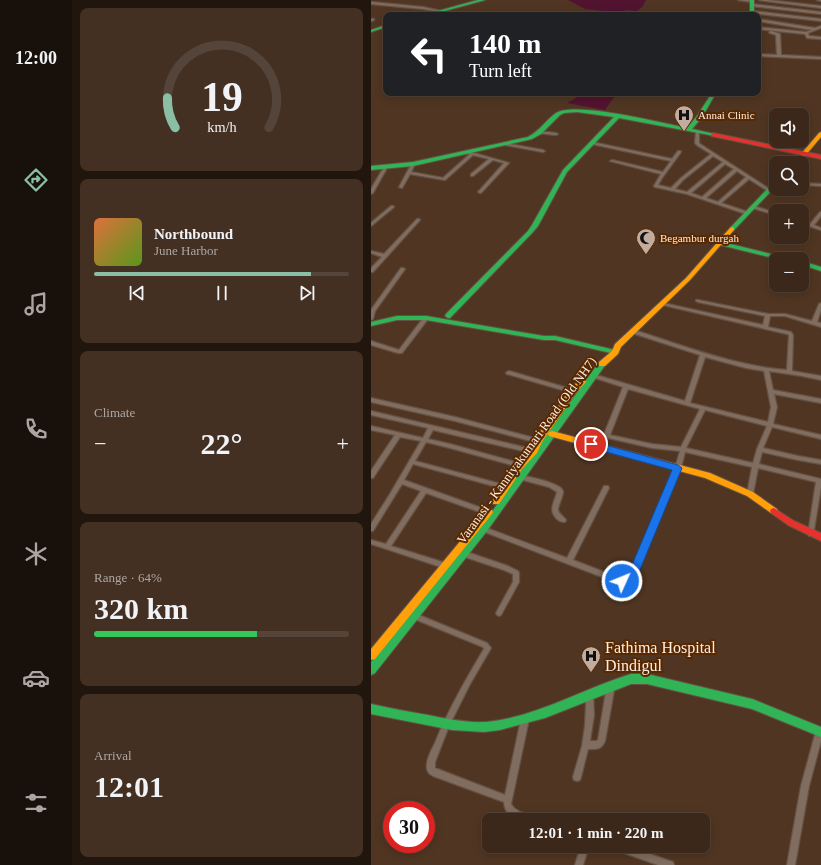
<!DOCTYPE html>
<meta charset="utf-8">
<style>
body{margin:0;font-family:Georgia,serif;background:#433023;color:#f1f3f6;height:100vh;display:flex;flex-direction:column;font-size:15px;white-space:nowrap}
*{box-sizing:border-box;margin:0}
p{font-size:13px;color:#aca6a2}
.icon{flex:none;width:22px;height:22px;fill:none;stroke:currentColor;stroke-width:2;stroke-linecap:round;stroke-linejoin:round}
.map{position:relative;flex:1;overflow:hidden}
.details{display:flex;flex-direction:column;gap:8px;padding:8px;background:#21160e;width:299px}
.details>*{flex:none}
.banner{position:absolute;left:12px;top:12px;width:378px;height:84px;border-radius:8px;box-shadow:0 2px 10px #0003,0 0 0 1px #554439;background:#202124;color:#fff;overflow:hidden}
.fabs{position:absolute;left:398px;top:108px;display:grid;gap:8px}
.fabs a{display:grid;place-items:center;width:40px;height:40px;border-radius:8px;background:#3c281a;box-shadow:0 2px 10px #0003,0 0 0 1px #554439;font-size:20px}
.speed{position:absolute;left:12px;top:801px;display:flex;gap:8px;font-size:20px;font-weight:700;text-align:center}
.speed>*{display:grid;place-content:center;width:52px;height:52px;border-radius:50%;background:#3c281a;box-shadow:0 2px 10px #0003,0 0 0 1px #554439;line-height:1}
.speed .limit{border:6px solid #d22;background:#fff;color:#111}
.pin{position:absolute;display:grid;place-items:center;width:34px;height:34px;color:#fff;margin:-17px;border:2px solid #fff;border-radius:50%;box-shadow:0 1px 4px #0007}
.me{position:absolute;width:44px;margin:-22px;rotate:46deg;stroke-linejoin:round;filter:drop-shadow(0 0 3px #0008)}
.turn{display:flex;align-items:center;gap:14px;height:84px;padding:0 20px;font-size:18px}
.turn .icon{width:52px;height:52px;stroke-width:2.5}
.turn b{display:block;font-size:28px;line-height:34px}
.big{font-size:30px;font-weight:600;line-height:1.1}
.details .widget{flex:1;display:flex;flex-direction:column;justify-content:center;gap:6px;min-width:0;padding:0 14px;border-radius:8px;background:#433023}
.details .dial{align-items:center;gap:0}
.dial svg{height:104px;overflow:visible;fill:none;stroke:#554439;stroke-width:7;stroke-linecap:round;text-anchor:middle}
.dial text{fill:#f1f3f6;stroke:none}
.song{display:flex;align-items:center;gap:12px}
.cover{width:48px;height:48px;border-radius:6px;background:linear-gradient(135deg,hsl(20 70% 55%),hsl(90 70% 35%))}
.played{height:4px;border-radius:2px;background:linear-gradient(90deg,#8abfa5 85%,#554439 85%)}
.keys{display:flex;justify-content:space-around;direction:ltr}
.heat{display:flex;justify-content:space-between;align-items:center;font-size:22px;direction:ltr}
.charge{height:6px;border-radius:3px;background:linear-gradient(90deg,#34c759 64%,#554439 0)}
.trip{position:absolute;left:111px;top:813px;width:228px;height:40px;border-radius:8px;background:#3c281a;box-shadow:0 2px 10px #0003,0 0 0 1px #554439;font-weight:600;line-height:40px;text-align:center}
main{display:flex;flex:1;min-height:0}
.tabs{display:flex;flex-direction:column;width:72px;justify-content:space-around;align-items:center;background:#18100a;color:#aca6a2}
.tabs .icon{width:28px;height:28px}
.tabs .active{color:#8abfa5}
.tabs b{font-size:18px;color:#f1f3f6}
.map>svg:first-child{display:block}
</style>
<main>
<nav class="tabs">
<b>12:00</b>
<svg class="icon active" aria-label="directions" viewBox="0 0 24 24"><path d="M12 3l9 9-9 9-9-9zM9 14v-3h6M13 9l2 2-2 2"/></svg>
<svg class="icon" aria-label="music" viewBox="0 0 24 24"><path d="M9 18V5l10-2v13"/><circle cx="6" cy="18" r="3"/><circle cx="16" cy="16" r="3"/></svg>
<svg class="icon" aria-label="phone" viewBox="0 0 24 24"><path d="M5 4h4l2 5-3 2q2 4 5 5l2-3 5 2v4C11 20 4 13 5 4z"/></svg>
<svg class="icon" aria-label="climate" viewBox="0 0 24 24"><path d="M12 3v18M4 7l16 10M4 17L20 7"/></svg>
<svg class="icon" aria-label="car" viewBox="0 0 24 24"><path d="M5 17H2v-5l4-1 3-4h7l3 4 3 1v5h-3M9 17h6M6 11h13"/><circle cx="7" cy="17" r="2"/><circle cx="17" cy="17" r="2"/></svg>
<svg class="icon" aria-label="filters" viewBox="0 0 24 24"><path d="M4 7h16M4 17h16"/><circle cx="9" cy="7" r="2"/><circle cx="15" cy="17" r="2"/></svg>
</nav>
<section class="details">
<div class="widget dial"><svg viewBox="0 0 100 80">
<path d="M14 69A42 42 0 1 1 86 69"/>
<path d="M14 69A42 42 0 0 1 8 46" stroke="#8abfa5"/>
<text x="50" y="56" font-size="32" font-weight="700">19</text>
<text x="50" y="72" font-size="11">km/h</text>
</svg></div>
<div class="widget">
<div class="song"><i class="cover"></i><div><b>Northbound</b><p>June Harbor</p></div></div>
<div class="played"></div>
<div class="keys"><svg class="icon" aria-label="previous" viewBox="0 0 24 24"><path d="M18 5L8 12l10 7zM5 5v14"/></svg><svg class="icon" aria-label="pause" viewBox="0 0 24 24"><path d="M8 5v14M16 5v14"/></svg><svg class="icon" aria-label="next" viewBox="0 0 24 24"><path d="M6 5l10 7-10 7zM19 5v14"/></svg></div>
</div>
<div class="widget"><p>Climate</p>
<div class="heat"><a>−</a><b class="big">22°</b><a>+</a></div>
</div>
<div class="widget"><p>Range · 64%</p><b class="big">320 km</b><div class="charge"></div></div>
<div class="widget"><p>Arrival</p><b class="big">12:01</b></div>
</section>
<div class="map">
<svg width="450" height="865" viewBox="0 0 450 865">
<rect width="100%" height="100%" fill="#503622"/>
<g fill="#521331">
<path d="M197,0h78l-3,6 -6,5 -12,-1 -1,3 -39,-4z"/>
<path d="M204,93h42l-12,17 -38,-7 9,-5z"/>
</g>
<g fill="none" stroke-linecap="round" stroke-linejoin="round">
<defs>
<g id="street">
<path d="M367,0h12l3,1 -1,1z"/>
<path d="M388,0h8l54,6v2z"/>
<path d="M446,0h4v1z"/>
<path d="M0,2l52,5 19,4 -1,1 -18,-3 -52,-5z"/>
<path d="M380,4l70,8v2l-69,-8h-1z"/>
<path d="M382,11l68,8v2l-69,-8v-1z"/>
<path d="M255,14h3v1h-4z"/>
<path d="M0,19h3v1l-3,1z"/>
<path d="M387,19l57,9 6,-2v2l-13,5 1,3 12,1v2l-14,-1 -2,-4 -47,-5v-2l48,5 6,-2 -54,-9z"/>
<path d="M400,31l9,3 1,21 40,2v2l-63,-3v-2l19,1 -1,-20 -6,-2 -1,-1z"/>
<path d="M166,131l19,2 2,1 -2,1 -18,-2 -2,-1z"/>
<path d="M325,131l3,1v11l1,1 71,46 -3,1 -19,-12 -28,24 27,9v2h-2l-59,-20 -32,-7 -1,-1 7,-12 -51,-13 2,-1 51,12 8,-11 -79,-17 -2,-1 2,-1 80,17 6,-8h2l1,1 -19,26 -4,7 13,3 10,-10 30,-24 -13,-8 -3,-3zM342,156l10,6 -36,30 -12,-3 8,-9zM354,164l9,5 -32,28 -11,-4zM366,171l9,6 -28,25 -12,-4z"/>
<path d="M133,143l39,7 2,1 -2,1 -38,-7h-1z"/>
<path d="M94,151h2l42,12 -28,30h-1l-2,-1 1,-1 25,-28 -11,-3 -20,16h-2v-2l18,-15 -16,-4 -28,25 -35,-6 -8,14 -3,-1 13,-24 3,1 -4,8 32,6 27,-24 -5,-1z"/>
<path d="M13,167l3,1 -14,25 -2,1v-5z"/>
<path d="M431,183l19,1v2l-19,-1z"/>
<path d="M20,206h2l1,1 -23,19v-3z"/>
<path d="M381,206h2l22,7v2l-24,-7z"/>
<path d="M449,212h1v4l-7,9 7,3v2l-19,-6v-2l8,2z"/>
<path d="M46,219h2l1,1 -47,52h-2v-4l11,-11 -11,-4v-2l13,3z"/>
<path d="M30,268h2l2,1 -30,42 -2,8 -2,1v-10z"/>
<path d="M325,300h2l70,14h17l27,7 7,-17 2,-1v7l-4,12 4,1v4l-36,-11h-15l-2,11 23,5 2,3 -1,36 29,5v4l-19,-4 -33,-5 4,19 48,9v4l-47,-9 3,13 -4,17 48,11v4l-49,-12 -9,21 35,8 23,4v4l-23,-4 -36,-8 -3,12 62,15v8l-8,49h-4l-1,-2 8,-52 -58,-14 -5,26 -1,2h-4l-1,-2 5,-27 -67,-15 -4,16 -45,106c-7,11 -9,11 -21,8l-133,-51 -1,-2 1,-2h2l83,31 37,-72h4l1,2 -36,72 44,17 9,1 4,-6 45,-104 5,-17 -28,-3 -44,-10 -4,10h-4l-1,-1 24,-60 -31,-10 -1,-1 1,-1h4l89,26 15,-46 -68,-22v-1l2,-2c38,12 74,26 113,34 13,3 26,5 40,6l2,-35 -2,-1 -124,-29 -2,-1 2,-1 100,22 2,-9 -67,-14 -2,-1zM334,357l41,11 18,3 7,36 -3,15 -78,-19zM257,389l72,20 -19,38 -29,-3 -42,-9zM334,410l62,16 -10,23 -4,14 -67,-15z"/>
<path d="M55,316l2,1v2l-26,34h-4l-27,-8v-4l28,9 25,-33z"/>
<path d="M138,371l69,20 1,1 -3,2 -69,-20 -1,-1 1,-1z"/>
<path d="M0,398l84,19 87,23 3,2 -3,2 -87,-23 -84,-19z"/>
<path d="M0,411l165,39 2,1 1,1 -1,1 -2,1 -103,-24 -5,9 22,5 73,20h2l1,2 -1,2h-2l-73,-20 -24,-6 -11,19 86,23h2l1,2 -1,2h-2l-88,-24 -9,16 89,32 1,2 -1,2h-2l-65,-23 -35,53 58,18 1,2 -1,2 -2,1 -76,-25v-4l15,4 35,-53 -19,-7 -29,47h-2v-7l19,-30 31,-53 -21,-4 -27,41h-2v-7l24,-36 -24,-5v-4l52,12 5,-10 -57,-13z"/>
<path d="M148,475h2c8,2 40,8 42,16 1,4 -5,14 -5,19 1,5 6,6 8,10l-1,2c-4,0 -6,-1 -9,-4 -8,-8 -1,-17 1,-26l-8,-5 -30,-8 -1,-2z"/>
<path d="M93,551l44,15 10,5 1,2v9l-18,33 -2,1 -2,-1 -1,-2 17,-31v-8l-9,-4 -42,-14 -1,-2 1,-2z"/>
<path d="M43,613l73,30 4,5 -21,36 -21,42 -14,36v6l70,27 16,-76 1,-2 3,-1 3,1 1,2 -18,85 3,4 6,4 17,5 1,3c-14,0 -33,1 -34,-18l-71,-26c-6,-3 -7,-7 -6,-13 1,-7 5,-14 8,-20 13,-33 31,-64 49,-94l-1,-2 -71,-29 -1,-2 1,-2z"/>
<path d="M240,682l2,1 2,2 -10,56c-4,9 -8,8 -17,8l-7,28 -1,3 -3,1 -3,-1 -1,-3 9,-31 3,-20 1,-21 -1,-11 1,-2 3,-1 3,1 1,2 1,21 -4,26h6l2,-1 9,-55 2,-2z"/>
<path d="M449,727l1,1v13l-12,45 -14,79h-8l14,-79 15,-55 1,-2z"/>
<path d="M210,846h8l-6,19h-8z"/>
<path d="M241,846h15l43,15 3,1 1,3h-16l-42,-15 -3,-1z"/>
</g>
<g id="fast">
<path d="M107,0h7l-55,15h-7z"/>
<rect x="379" y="0" width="4" height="15"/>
<path d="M15,25v2l-15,5v-2z"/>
<path d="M341,93h4l-14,24 -10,12 23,5v2l-96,-18 -52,54 -29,54 -6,7 -82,85h-2l-3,-2 1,-2 82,-83 4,-6 31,-55 51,-53 -37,-5 -13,1 -4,2 -19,19 -9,5 -119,27 -42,4v-4l42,-4 115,-25c13,-7 18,-17 28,-24 19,-12 106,10 131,15l10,-12z"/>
<path d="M405,181v5l-42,44h-4v-2l44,-46z"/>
<path d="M347,241l69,17 1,1h-11l-61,-15v-2z"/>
<path d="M431,261l19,6v4l-19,-6z"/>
<path d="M26,316h29l118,20h11l60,14 4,2 -4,2 -60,-14h-11l-118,-20h-29l-26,6v-4z"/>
<path d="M228,362h3l4,2 -119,167 -112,142 -4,2v-13l110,-135z"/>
<path d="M260,674h16l105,25 69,28v10l-69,-28 -105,-25h-16l-86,34 -45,12 -16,2 -32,-2 -81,-16v-10c19,4 38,8 57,11 19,4 39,8 58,7 51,-5 96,-33 145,-48z"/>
</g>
<g id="slow">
<path d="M450,132v5l-22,26h-6l26,-30z"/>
<path d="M361,227l2,1v2l-44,50 -69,67 -3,7 -13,12h-6l-1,-2 1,-2 13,-11 3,-7 71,-66 44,-50z"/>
<path d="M211,379l3,1 1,2 -10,11 -34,49 -5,11 -14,15 -24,36h-6l-1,-2 1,-2 24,-36 14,-14 4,-11 35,-50 9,-9z"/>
<path d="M181,431l158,42 43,19 24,17 1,2 -1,2h-6l-24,-17 -42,-18 -156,-42 -1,-2 1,-2z"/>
<path d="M118,509l3,1 1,2 -1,2 -117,145 -4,1v-11l115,-139z"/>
</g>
<g id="jam">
<path d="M342,133l108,22v4l-110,-23v-2z"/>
<path d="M403,508l20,13 27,12v8l-33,-16 -17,-12 -1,-2 1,-2z"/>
</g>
</defs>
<use href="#street" stroke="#645143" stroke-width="2.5"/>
<use href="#fast" stroke="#645143" stroke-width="2"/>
<use href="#slow" stroke="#645143" stroke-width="2"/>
<use href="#jam" stroke="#645143" stroke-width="2"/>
<use href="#street" fill="#816d5f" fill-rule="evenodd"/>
<use href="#fast" fill="#30b455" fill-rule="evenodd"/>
<use href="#slow" fill="#ff9f0a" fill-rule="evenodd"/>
<use href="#jam" fill="#e5322d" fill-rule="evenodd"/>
</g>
<path fill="#1a73e8" stroke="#114b97" d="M220,441l87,24 4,3 -45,109 -3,5 -12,4 -3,-2 -2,-3 2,-3 8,-3 2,-3 43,-102 -84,-23 -2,-3 2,-2z"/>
<defs>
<symbol id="hospital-pin" viewBox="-11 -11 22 30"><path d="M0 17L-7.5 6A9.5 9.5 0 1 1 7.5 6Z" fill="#c2ac9e" stroke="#582900"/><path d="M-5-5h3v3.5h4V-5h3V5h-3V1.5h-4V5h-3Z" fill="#111"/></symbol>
<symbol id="mosque-pin" viewBox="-11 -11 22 30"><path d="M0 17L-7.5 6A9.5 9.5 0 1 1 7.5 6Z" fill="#c2ac9e" stroke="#582900"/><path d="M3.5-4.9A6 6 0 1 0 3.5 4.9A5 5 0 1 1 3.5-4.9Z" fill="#111"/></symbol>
</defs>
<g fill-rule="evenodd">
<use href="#hospital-pin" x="302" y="104" width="22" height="30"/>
<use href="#mosque-pin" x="264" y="227" width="22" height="30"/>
<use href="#hospital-pin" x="209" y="645" width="22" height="30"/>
</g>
<g text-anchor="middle" stroke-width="4" stroke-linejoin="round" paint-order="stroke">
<g font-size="11" fill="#ffece1" stroke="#582900" text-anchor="start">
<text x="327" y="119">Annai Clinic</text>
<text x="289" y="242">Begambur durgah</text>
</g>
<g font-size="13" fill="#ffece1" stroke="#582900">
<text transform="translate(155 450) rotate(-54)" y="5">Varanasi - Kanniyakumari Road (Old NH7)</text>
</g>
<g font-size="16" fill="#ffece1" stroke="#582900" text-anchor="start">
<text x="234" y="653">Fathima Hospital<tspan x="234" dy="18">Dindigul</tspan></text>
</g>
</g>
</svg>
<div class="fabs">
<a><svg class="icon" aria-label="sound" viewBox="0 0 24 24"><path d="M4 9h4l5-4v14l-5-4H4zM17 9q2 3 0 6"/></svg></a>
<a><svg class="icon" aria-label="search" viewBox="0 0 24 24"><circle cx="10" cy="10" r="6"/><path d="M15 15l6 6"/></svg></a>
<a>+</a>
<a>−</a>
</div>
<div class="speed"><div class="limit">30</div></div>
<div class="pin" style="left:220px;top:444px;background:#d93025"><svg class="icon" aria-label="arrive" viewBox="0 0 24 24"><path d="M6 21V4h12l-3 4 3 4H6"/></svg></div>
<svg class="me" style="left:251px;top:581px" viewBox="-20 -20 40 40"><circle r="17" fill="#1a73e8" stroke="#fff" stroke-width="3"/><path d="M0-11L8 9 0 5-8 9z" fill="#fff"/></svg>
<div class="trip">12:01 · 1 min · 220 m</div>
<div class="banner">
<div class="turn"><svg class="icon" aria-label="left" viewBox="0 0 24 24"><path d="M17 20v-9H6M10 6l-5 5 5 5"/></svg><div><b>140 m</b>Turn left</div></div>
</div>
</div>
</main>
